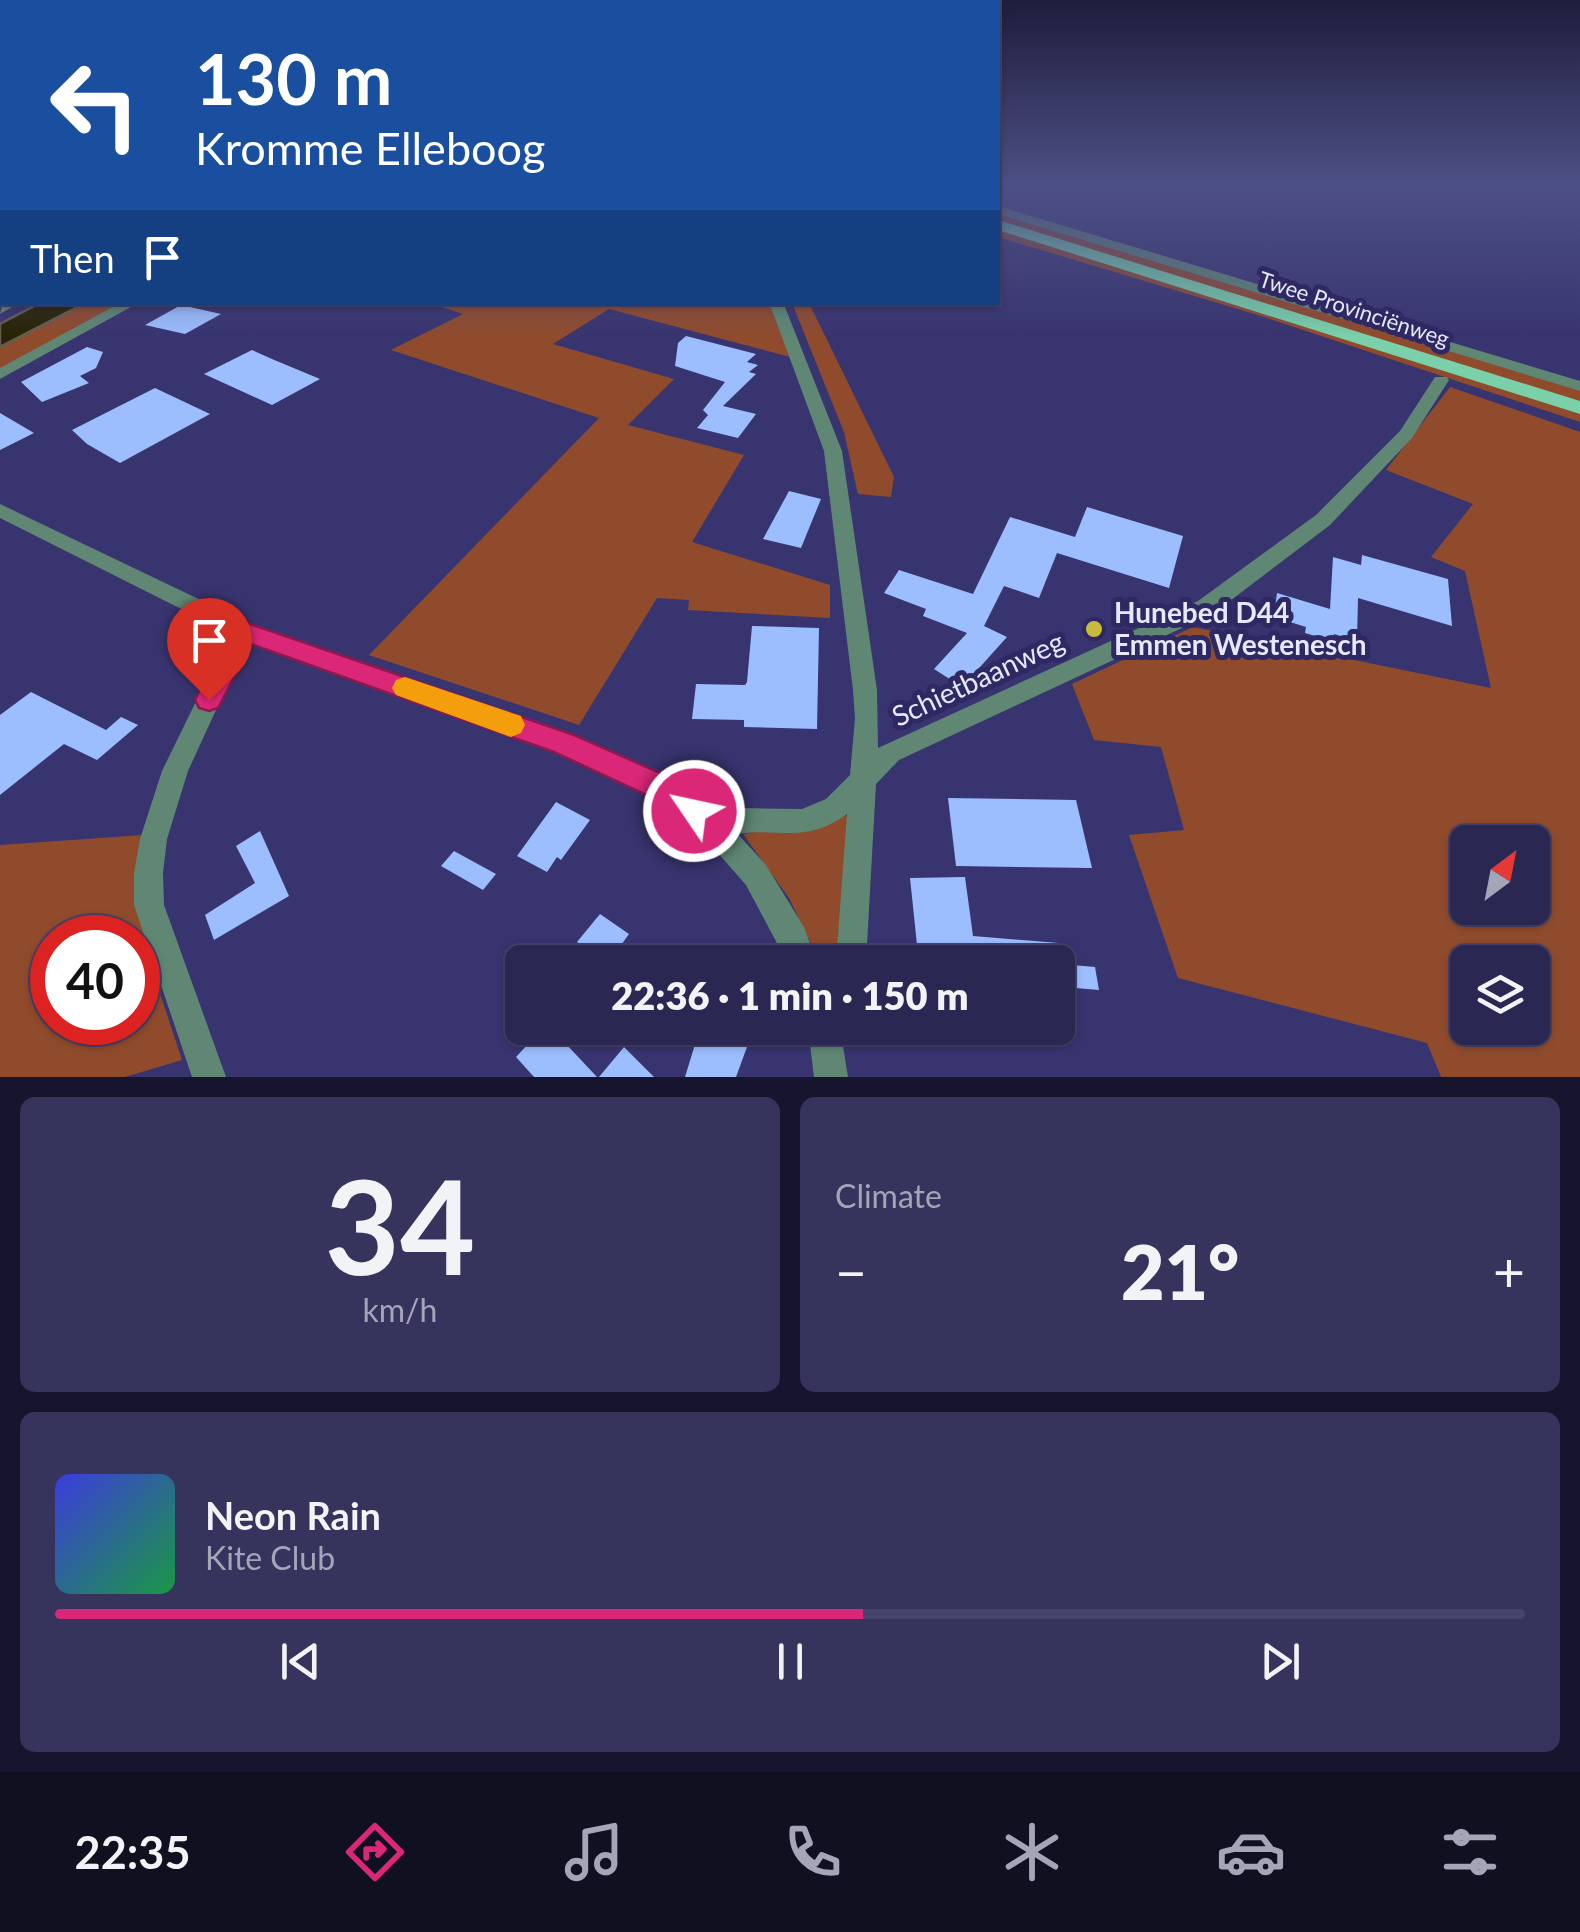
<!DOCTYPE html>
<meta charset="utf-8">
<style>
body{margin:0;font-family:Lato,sans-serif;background:#36335d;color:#f1f3f6;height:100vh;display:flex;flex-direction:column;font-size:38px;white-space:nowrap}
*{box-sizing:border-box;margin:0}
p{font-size:32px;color:#a5a5b8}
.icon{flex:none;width:55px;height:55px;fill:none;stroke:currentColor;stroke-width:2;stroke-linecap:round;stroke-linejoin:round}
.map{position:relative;height:1077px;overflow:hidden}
.drawer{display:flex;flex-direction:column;gap:20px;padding:20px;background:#17152e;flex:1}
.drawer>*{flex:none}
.banner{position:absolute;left:0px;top:0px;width:1000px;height:305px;box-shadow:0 2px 8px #0004,0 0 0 2px #46446a;background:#1a4fa0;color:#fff;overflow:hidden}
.needle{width:65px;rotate:32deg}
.buttons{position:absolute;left:1450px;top:825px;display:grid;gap:20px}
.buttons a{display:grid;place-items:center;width:100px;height:100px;border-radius:15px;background:#2a2753;box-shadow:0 2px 8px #0004,0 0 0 2px #46446a;font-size:50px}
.speed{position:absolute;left:30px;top:915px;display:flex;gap:20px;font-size:50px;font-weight:700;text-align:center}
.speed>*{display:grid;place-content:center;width:130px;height:130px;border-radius:50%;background:#2a2753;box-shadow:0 2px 8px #0004,0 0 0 2px #46446a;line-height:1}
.speed .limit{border:15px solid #d22;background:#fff;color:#111}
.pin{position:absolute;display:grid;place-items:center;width:85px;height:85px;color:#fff;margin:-102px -42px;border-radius:50% 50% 50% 0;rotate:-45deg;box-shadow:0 0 10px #0007}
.pin .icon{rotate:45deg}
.me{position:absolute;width:110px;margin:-55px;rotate:304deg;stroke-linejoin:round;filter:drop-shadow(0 0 8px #0008)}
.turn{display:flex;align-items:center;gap:35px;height:210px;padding:0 30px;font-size:45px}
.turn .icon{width:130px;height:130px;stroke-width:2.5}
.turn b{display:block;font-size:70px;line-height:85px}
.then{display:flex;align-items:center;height:95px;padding:0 30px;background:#0003;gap:20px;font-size:38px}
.big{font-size:75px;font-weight:800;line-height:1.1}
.drawer .tile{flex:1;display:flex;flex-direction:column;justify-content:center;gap:15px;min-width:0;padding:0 35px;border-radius:15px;background:#36335d}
.drawer .dial{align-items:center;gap:0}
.dial b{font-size:130px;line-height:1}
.song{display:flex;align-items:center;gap:30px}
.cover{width:120px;height:120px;border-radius:15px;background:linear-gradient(135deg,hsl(240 70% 55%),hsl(140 70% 35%))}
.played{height:10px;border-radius:5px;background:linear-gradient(90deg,#db2777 55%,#46446a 55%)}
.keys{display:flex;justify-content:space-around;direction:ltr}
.heat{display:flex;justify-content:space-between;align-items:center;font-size:55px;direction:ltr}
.drawer .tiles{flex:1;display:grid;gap:20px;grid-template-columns:1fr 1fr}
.tile:last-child{grid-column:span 2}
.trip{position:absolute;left:505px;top:945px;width:570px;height:100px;border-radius:15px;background:#2a2753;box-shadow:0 2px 8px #0004,0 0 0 2px #46446a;font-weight:800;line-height:100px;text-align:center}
.tab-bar{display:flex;height:160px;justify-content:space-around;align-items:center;background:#111021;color:#a5a5b8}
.tab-bar .icon{width:70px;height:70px}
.tab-bar .selected{color:#db2777}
.tab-bar b{font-size:45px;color:#f1f3f6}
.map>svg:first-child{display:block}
</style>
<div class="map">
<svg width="1580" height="1077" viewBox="0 0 1580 1077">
<rect width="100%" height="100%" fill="#38346f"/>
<g fill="#904b2d" fill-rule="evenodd">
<path d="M998,211l582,178v14l-582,-182z"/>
<path d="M998,229l582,184v9l-319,-106 -263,-79z"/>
<path d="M85,303h43l-128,67v-23z"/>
<path d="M430,303h343l21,55 -185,-49 -56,35 121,35 -46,46 116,30 -52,87 138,43v33l-142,-8 1,-10 -32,-2 -78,127 -210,-70 230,-237 -208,-68 72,-36z"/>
<path d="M792,303h17l85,174 -3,20 -33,-3 -14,-62z"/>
<path d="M1450,387l130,45v645h-139l-14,-34 -249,-65 -49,-143 55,-5 -23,-83 -67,-7 -22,-56 121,-57 298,61 -26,-117 -34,-14 42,-53 -87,-34zM1468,842h64v66h-64zM1468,962h64v66h-64z"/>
<path d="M845,815l5,3 -9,144h-21l-31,-64 -46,-64z"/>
<path d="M143,835l-7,66 17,71 29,88 -57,17h-125v-232zM52,938h86v84h-86z"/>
</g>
<path fill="#272304" stroke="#615e4f" stroke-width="2.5" d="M42,302l43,1 -85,44v-23z"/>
<g fill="#9cbdfe">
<path d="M181,305l40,9 -36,20 -40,-9z"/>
<path d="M686,336l70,18 -9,8 11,3 -9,7 7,2 -33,32 33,8 -18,24 -41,-10 11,-13 -5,-5 22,-28 -50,-16 3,-23z"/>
<path d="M87,347l16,5 -7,16 -16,8 9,7 -47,19 -21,-20z"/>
<path d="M252,350l20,9 48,20 -48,26 -68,-31z"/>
<path d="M155,388l55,26 -90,49 -33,-19 -15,-14z"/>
<path d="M0,413l34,20 -34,17z"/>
<path d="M789,491l32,8 -20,49 -38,-9z"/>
<path d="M1087,507l96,29 -14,52 -112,-35 -18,45 -35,-12 -20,40 23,11 -45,50 -28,-18 33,-36 -44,-17 3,-7 -42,-16 15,-23 74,24 37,-77 65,20z"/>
<path d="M1362,555l86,24 4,47 -94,-28 -1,43 -23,-7 -1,7 -28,-8 1,-6 -32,-10 3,-24 53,16 3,-52 28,8z"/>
<path d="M752,626l67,2 -2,101 -73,-2v-7l-52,-1 4,-35 49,1 2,-3z"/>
<path d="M31,692l75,38 15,-13 17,8 -41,35 -33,-16 -64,51v-80z"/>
<path d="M948,798l128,2 16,68 -136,-2z"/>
<path d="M556,802l34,18 -29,40 -4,-3 -10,15 -30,-16z"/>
<path d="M260,831l29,65 -75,44 -9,-25 50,-32 -19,-37z"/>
<path d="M454,851l42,23 -13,16 -42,-24z"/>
<path d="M965,877l8,59 86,7 3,19h-132l-2,-18 -11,1 -7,-67z"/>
<path d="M600,914l29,20 -20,28 -32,-20z"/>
<path d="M1072,965l23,2 4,23 -24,-2z"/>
<path d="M543,1028h8l46,49h-63l-18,-20z"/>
<path d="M700,1028h54l-18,49h-51z"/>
<path d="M624,1047l30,30h-55z"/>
</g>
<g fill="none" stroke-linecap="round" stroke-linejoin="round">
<g fill="#5f8774" fill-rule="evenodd">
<path d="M998,206l582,175v10l-582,-177z"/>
<path d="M3,302h18l-21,12z"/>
<path d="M122,302h18l-140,77v-11z"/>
<path d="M769,302h14l59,149 35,239 1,58 320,-147 118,-86 84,-84 35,-54h12l2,3 -37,58 -82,87 -116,88 -315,147 -23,24 -10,178h-30l11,-148c-43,31 -67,13 -111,20 -13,2 -19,8 -32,3l-4,-9 4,-9 32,-11 66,1 24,-10 24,-24 5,-56 -2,-29 -29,-239z"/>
<path d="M247,623l8,3 3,6 -14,17 -56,122 -21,68 -4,34 1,32 62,172h-34l-58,-172v-32l6,-34 22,-68 65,-133 12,-12z"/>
</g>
<g fill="#5f8774" fill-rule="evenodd">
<path d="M0,504l255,122 318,109 110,50 41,34 42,46 38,62 13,35h-30l-41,-77 -42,-48 -39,-36 -110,-50 -316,-113 -239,-120z"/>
<path d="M808,1028h32l8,49h-34z"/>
</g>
<path fill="#79d0a9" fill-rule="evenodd" d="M998,220l582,181v13l-582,-184z"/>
</g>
<linearGradient id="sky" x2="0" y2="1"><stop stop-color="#1f1d3d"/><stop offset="0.55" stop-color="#4d5085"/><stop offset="1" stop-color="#4d5085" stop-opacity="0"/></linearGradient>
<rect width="1580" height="337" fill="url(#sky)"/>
<path fill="#db2777" stroke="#8e194d" stroke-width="2.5" d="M247,623l327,112 111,49 20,17 5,10 -5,10 -11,4 -30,-22 -110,-51 -303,-108 -33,64 -9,3 -10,-3 -4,-8 31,-63z"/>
<path fill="#f59e0b" d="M405,677l116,39 4,9 -4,8 -10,4 -115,-42 -4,-7 4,-8z"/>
<circle fill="#c8bb3b" stroke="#2e2963" stroke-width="4" cx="1094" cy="629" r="10"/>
<g text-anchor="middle" stroke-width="10" stroke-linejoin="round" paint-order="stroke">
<g font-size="22" fill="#e7e8fe" stroke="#2e2963">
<text transform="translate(1354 309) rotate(18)" y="8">Twee Provinciënweg</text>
</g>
<g font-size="28" font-weight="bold" fill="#e7e8fe" stroke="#2e2963" text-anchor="start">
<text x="1114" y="623">Hunebed D44<tspan x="1114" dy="32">Emmen Westenesch</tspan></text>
</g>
<g font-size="28" fill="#e7e8fe" stroke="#2e2963">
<text transform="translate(978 679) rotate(-25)" y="10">Schietbaanweg</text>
</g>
</g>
</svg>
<div class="buttons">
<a><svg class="needle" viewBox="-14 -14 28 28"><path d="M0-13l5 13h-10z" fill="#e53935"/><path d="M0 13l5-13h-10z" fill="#a5a5b8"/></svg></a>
<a><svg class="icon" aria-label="layers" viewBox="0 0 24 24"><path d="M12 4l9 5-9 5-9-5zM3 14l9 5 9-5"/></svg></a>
</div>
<div class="speed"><div class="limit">40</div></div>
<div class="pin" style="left:209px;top:700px;background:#d93025"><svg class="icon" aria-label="arrive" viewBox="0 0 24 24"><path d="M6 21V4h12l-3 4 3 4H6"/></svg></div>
<svg class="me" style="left:694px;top:811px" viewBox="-20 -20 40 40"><circle r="17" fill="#db2777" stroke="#fff" stroke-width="3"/><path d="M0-11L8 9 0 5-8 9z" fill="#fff"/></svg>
<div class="trip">22:36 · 1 min · 150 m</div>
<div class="banner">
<div class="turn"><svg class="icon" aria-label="left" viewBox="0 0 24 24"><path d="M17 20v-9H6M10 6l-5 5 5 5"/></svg><div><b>130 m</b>Kromme Elleboog</div></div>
<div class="then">Then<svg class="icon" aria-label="arrive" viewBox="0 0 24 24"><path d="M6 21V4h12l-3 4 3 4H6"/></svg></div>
</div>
</div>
<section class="drawer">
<div class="tiles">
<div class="tile dial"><b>34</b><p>km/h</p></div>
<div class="tile"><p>Climate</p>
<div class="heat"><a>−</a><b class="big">21°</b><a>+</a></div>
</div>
<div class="tile">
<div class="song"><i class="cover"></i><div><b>Neon Rain</b><p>Kite Club</p></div></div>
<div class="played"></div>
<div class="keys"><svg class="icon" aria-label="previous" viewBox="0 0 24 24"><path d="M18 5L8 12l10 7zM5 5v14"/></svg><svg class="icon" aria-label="pause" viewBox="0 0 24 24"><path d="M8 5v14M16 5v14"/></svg><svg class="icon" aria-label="next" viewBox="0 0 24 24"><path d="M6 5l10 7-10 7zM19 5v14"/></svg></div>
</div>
</div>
</section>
<nav class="tab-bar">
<b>22:35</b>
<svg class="icon selected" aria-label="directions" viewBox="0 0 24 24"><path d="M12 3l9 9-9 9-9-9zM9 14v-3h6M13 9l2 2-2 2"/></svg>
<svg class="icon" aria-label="music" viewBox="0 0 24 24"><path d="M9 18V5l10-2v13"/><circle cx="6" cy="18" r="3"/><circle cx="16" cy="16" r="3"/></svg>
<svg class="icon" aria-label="phone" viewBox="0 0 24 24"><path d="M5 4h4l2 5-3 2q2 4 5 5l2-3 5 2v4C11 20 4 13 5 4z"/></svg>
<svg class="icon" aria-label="climate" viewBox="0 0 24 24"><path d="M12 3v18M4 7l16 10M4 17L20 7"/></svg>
<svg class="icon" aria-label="car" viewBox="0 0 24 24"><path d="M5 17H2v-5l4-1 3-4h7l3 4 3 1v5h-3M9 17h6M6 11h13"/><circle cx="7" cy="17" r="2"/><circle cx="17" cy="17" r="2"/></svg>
<svg class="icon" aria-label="filters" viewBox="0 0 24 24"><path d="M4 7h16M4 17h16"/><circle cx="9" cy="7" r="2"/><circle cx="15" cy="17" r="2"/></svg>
</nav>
